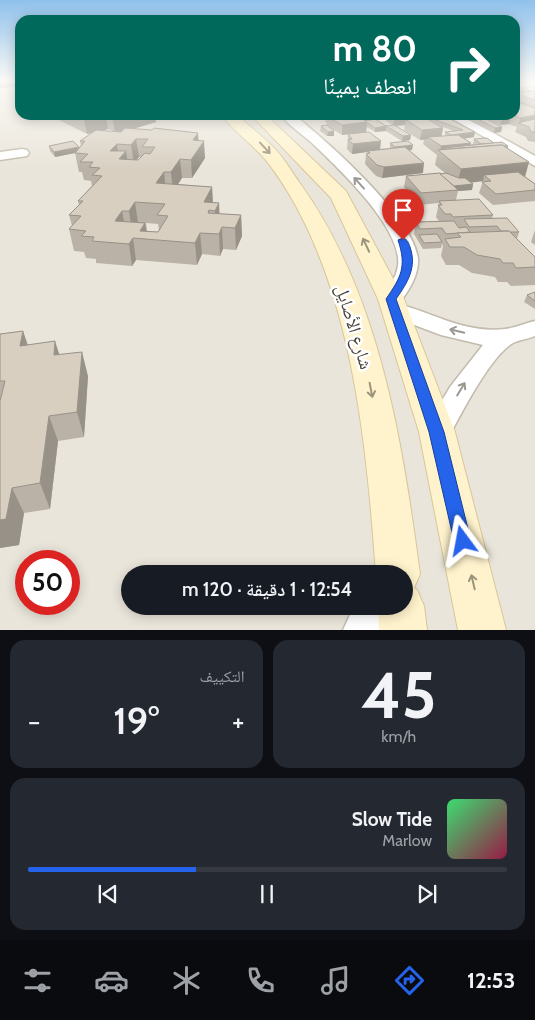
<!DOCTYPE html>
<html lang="ar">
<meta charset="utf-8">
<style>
body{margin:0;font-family:Cabin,"Noto Naskh Arabic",sans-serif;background:#242831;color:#f1f3f6;direction:rtl;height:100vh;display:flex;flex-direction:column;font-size:19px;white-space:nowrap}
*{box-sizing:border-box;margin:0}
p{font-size:16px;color:#9ea1a6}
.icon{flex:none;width:28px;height:28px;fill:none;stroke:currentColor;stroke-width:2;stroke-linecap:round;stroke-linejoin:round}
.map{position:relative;height:630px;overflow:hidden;direction:ltr}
.drawer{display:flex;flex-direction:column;gap:10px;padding:10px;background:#0d0f14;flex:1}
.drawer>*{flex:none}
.top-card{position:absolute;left:15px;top:15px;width:505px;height:105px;border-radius:15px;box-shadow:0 2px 12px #0003;direction:rtl;background:#00695c;color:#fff;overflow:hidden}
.speed{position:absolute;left:15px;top:550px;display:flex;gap:10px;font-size:25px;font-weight:700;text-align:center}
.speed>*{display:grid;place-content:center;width:65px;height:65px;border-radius:50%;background:#171b24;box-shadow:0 2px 12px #0003;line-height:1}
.speed .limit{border:8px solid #d22;background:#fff;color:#111}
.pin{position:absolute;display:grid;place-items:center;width:42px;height:42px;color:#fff;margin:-51px -21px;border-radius:50% 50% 50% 0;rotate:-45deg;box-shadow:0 0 5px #0007}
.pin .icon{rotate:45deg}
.me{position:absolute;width:55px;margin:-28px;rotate:347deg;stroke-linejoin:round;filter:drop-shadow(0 0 4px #0008)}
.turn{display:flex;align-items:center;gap:18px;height:105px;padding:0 20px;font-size:22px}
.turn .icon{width:65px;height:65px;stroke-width:2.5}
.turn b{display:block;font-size:35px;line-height:42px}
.big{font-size:38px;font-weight:600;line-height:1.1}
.drawer .tile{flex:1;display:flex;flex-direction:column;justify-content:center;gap:8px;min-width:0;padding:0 18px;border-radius:15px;background:#242831}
.drawer .dial{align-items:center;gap:0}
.dial b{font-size:65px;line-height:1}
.song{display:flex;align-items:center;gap:15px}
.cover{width:60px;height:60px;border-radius:8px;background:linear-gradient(135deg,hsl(140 70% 55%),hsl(340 70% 35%))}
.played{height:5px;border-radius:2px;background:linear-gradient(90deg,#2563eb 35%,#363941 35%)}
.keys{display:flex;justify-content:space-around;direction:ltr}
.heat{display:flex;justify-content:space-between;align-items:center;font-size:28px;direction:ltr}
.drawer .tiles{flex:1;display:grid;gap:10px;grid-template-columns:1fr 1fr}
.tile:last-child{grid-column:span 2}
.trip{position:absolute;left:121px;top:565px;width:292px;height:50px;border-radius:25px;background:#171b24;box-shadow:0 2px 12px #0003;font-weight:600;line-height:50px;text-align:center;direction:rtl}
.tab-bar{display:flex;height:80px;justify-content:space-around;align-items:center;background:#090b0e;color:#9ea1a6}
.tab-bar .icon{width:35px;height:35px}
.tab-bar .current{color:#2563eb}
.tab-bar b{font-size:22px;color:#f1f3f6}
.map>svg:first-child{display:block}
</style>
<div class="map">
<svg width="535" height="630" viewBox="0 0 535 630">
<rect width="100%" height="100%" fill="#f6f3ec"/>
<path fill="#eae5da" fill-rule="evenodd" d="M0,81h20v34h495v-34h20v549h-535zM26,561h43v43h-43zM130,574h275v32h-275z"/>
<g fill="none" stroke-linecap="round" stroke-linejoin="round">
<defs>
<g id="minor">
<path d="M535,81v4l-20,3v-6z"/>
<path d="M281,115h13c33,26 120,103 124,144 1,16 -10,34 -20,45 36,9 68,30 107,25 10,-1 20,-6 30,-8v15c-7,3 -16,4 -22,7 -23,13 -53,73 -66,97l-10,3 -10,-3 -4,-8 27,-45 33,-42 -42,-10 -53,-20 -3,-5 4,-5 -6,-1 -3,-5c7,-10 16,-20 18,-33 5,-38 -61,-99 -86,-123 -10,-9 -23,-17 -31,-28z"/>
<path d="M446,115h15l74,41v10z"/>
<path d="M22,149l5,1 2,3 -2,3 -27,4v-8z"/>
<path d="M354,606h39l-10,24h-40z"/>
</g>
<g id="secondary">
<path d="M222,115h15c13,12 28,23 40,36 8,9 15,21 22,31 81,112 103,258 121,392l-6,14 3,2 7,16 3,24h-48l-1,-24h27v-32h-29c-9,-122 -21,-259 -80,-368 -9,-16 -20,-34 -32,-48 -13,-15 -31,-27 -42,-43z"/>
<path d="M251,115h15l80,76 58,108 51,133 51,198h-48l-39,-198 -41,-133 -47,-101z"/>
</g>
</defs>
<use href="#minor" stroke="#c2bbae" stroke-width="3"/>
<use href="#secondary" stroke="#d6c79b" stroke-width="2"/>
<use href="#minor" fill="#fff" fill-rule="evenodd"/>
<use href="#secondary" fill="#fff3cd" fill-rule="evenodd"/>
</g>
<g fill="#bab2a6" fill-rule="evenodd">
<path d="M515,87l17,4h3v51l-7,-1 -2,-4 -11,-5 2,-5 -8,-3 -9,1 -9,-4 11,6 -1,5 -7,1 -28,-14 1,-4h12l12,6 1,-6h23v-14l2,-7h2l-4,-1z"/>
<path d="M58,115h110l-13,3 1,4 -24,7 66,4v7l7,18 -13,20h-10l-4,6 34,3 1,15 6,1v11l22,1 1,21 -6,14 -13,-1 -3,7 -18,-2 -5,11 -61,-5 -4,6 -36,-3v-4l-10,-1 -2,-6 -10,-1 -5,-22 3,-3 -3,-11 10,-10 -1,-4 14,-15 -1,-5 -7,-1 -2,-8h-3l-4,-19 -20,4 -5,-6 -1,-5 30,1v1l2,-2 -1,-5 13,-8 -6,1 -28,-14zM108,129l5,2h-12zM139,157h3l-4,3h-2zM146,223l12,1 1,6 -1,2 -11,-1z"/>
<path d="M310,115h60l2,1v4l14,6 6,-1 -14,-10h46l-1,3h2v-2l18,-1 31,22 -10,2 7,4 -1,2 3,-1 1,-5 20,4 14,5 17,29 10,7v17l-42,4 -14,-12 4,-12 -12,2 2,1 -1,6 -14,1 -2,9 37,15 -1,3 27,14 -2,7 18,18v28l-24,1 -4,-4h-9l-3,-5 -23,-4 -13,-8h-13l-5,-9 2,-10 -1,-2 -1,4 -18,1 -9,-15 2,-12 23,-1 -3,-4 3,-14 -20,2 -15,-18 2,-11 39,-3 -10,-8 2,-10 -14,-11 1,-4h-4l-16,-10 1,-5 -9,1 15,9 -1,5 -8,1 -16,-10 -11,1 -8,-5 -1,5 -24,3 -10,-6 2,2v5h-7l-7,-5 1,-5 6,-1v-2l-2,-1 1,-5 -11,2 -5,-3zM443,127l10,4 -8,1v4h-3z"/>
<path d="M348,134l32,15 10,-1v-5l22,7h-3l14,23 -41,5 -6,-2 -11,-12 1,-10h1v-2l-15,2 -5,-5z"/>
<path d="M535,230v15l-4,-3z"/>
<path d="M535,292v17l-11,-7 3,-7z"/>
<path d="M23,331l5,14 31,9 29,22 -4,61 -26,4 -8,68 -26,4 -5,32 -19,3v-214z"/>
</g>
<g fill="#979187">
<path d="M0,81h20v5l-20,2z"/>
<path d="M83,115h23l2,14 -21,5z"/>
<path d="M112,115h56l-13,3 1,4 -23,7 -18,3z"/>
<path d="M315,115h11v2l-11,2z"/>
<path d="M412,115h12l-2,8 -16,-3 -1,5 -12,1 2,-9z"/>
<path d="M508,115h3l-2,9 -9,1 3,-9z"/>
<path d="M535,115v9l-16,-1 1,-5z"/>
<path d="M372,116v5l-6,1 -5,-4z"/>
<path d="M367,122l-1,10 -24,3v-10z"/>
<path d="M386,126v5l-11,1v-4z"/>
<path d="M502,127l-1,5 -7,1 1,-5z"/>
<path d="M443,128l-2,9h-13v2l-8,1 2,-10z"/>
<path d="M334,131v5h-7l1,-4z"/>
<path d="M475,132l-1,5 -20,3 -3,-5z"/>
<path d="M198,133l1,15 5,-7 1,17 -13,20 -1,-18 2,-20z"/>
<path d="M411,135l-1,5 -8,1 1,-5z"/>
<path d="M136,139l3,18 -5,6 -3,-18z"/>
<path d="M381,141l-1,10h-12l-1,1 -15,2 1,-10z"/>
<path d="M471,143l-2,7 39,-4 -2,10 -62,-8 -1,6 -3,-2 1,-6z"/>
<path d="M117,144l2,15 7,-8 3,19 -19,-19z"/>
<path d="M413,145l-1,5 -18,2 1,-5z"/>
<path d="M79,147l1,5 -25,5 -1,-5z"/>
<path d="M180,159l2,19 -9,14 -2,-20z"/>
<path d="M529,162l-4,15 -41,-2 -1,6 -26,3 4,-15z"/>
<path d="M424,163l-1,10 -41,5 2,-11z"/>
<path d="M164,172l2,19 -10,-8z"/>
<path d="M473,184l-1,6 -14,1 -5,-5z"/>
<path d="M212,187l1,20 -4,3 2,21 -2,3 -1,-18 -4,-14z"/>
<path d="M135,202l3,21 -6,9 -3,-21z"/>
<path d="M219,203l1,21 -4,8 -1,-21z"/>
<path d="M122,211l4,21 -11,-11z"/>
<path d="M241,215l1,21 -6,14 -1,-22z"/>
<path d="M145,223l3,16 -8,-8z"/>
<path d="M222,227l1,22 -3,7 -1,-22z"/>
<path d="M200,233l2,21 -5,11 -2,-22z"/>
<path d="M133,238l3,22 -4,6 -3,-22z"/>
<path d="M23,331l8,25 -11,-10z"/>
<path d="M55,341l8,25 -9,-11z"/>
<path d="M82,352l6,24 -4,61 -7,-25z"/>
<path d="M49,416l9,25 -8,68 -10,-26z"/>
<path d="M12,488l12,25 -5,32 -19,3v-28z"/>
</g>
<g fill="#d8cfc1" stroke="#979187" fill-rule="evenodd">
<path d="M515,86l17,5 -6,1 -11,-4z"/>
<path d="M535,91v9l-18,-6 7,-1 -3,-1z"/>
<path d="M515,101l10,3 -5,-1 -5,1z"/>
<path d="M520,103l15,5v7l-15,3 -8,-3h3v-11z"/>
<path d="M330,115h26l11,7 -25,3 -14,-8 3,-1z"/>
<path d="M357,115h13l2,1 -11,2z"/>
<path d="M392,115h20l-17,2z"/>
<path d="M432,115h11l32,17 -24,3 -6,-3 18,-2 -38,-14z"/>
<path d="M470,115h9l23,12 -7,1z"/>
<path d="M426,118l17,10 -21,2 -16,-10z"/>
<path d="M375,119l11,7 -11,2 -10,-7z"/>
<path d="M535,119v13h-4l-2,-5 -11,-4z"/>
<path d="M327,125l7,6 -6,1 -7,-6z"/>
<path d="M394,125l17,10 -8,1 -17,-10z"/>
<path d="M125,128l27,2 2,-2 44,5 -5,7 11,1 -13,19 -11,-1 -9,13h-7l-8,11 56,4 -8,15 15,1 -4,8 -6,-1 -1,3 33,2 -6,13 -13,-1 -3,7 -19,-1 -5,10 -62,-5 -4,6 -37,-3 2,-4 -13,-1 5,-5 -17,-2 12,-13 -12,-1 14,-14h-5l24,-25 -10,-1 8,-7 -11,-1 4,-5h-13l8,-8 -13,-1 10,-12h-5l16,-11 25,2zM136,139h12l-6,8h13l-5,7 -5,-1 -7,7 -19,-1 7,-8h-16l7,-7 14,1zM135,202l30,2 -8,11 11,1 -10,16 -18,-1 5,-8 -30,-2 7,-10h7z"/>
<path d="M369,132l12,9 -28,3 -5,-4 4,-1 -4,-5z"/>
<path d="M458,135l13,8 -30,3 -13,-9z"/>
<path d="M487,138l7,5 -13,1 -7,-5z"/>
<path d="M73,141l6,6 -25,5 -5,-6z"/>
<path d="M408,141l5,4 -18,2 -5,-4z"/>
<path d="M502,142l6,4h-4l-2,-1 -56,4 -2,-1z"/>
<path d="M502,145l27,17 -68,7 -23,-19z"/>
<path d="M405,147l19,16 -40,4 -7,-2 -11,-11 4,-1 -2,-2z"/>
<path d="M518,172l17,12v6l-39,4 -14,-12 9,-1 -7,-6z"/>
<path d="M440,173l18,17 -37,3 -15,-17z"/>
<path d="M446,173l13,5h6l8,6 -19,2 -14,-12z"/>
<path d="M479,199l14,16 -40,2 -2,-3h-6l-7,-9h4l-3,-4z"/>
<path d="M507,218l12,14h-9l-1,-1h-8l-4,-5 -28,1 -5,-8z"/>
<path d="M454,221l5,7 7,-1 4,5 -24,2 -4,-6 -22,1 -4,-7z"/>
<path d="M509,231l26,26v10l-19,1 -3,-5h-10l-3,-4 -23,-4 -13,-8h-14l-5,-8 16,-2 -4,-4z"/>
<path d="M437,234l5,8 -18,1 -5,-8z"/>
<path d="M535,292v9l-8,-6z"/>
<path d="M23,331l-3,15 35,-5 -1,14 28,-3 -5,60 -28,4 -9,67 -28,5 -6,31 -6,1v-119l5,-20h-5v-47z"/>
</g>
<defs><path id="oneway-shaft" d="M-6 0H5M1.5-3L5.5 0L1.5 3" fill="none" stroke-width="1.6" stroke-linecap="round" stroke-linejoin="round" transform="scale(1.25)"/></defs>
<g stroke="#9c937c">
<use href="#oneway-shaft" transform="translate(265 148) rotate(47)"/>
<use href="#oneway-shaft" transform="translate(366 245) rotate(-115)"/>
<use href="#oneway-shaft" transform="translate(371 390) rotate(79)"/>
<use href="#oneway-shaft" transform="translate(473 582) rotate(-103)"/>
</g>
<g stroke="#9c9892">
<use href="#oneway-shaft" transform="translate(359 183) rotate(-132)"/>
<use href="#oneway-shaft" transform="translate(457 331) rotate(-167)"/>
<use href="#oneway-shaft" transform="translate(461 389) rotate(-59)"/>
</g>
<linearGradient id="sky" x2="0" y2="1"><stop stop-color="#8fc1ec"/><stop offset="0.48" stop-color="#fbfaf6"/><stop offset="1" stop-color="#fbfaf6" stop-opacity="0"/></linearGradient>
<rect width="535" height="169" fill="url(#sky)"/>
<path fill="#2563eb" stroke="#184099" d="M403,238c5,2 5,4 7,9 7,20 -2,35 -14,52l48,133 27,109 -2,5 -6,3 -6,-3 -3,-5 -25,-109 -43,-133c15,-22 21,-32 12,-59z"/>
<g text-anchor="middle" stroke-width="5" stroke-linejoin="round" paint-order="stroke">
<g font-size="18" fill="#4b4439" stroke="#fff">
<text transform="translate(354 327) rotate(73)" y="6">شارع الأصايل</text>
</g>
</g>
</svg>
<div class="speed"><div class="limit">50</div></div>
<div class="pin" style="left:403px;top:240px;background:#d93025"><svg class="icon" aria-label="arrive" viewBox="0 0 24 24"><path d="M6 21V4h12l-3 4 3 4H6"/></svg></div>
<svg class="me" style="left:463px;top:541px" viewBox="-20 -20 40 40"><path d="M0-17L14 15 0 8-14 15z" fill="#2563eb" stroke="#fff" stroke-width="4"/></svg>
<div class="trip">12:54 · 1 دقيقة · 120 m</div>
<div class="top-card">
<div class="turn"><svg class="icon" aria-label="right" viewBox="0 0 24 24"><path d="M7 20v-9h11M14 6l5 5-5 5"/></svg><div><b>80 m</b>انعطف يمينًا</div></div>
</div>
</div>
<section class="drawer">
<div class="tiles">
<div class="tile dial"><b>45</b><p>km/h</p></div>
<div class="tile"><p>التكييف</p>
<div class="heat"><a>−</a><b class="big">19°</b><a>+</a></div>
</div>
<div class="tile">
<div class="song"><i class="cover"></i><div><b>Slow Tide</b><p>Marlow</p></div></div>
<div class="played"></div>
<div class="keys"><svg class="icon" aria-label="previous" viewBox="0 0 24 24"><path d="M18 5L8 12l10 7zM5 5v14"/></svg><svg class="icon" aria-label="pause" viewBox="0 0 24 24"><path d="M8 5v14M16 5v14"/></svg><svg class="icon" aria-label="next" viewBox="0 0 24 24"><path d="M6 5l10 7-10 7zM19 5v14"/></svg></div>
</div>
</div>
</section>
<nav class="tab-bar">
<b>12:53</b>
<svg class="icon current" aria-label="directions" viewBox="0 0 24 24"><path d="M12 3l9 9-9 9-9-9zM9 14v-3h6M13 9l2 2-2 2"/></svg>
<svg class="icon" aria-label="music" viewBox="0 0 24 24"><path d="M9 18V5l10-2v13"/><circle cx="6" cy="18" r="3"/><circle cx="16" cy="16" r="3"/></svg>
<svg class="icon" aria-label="phone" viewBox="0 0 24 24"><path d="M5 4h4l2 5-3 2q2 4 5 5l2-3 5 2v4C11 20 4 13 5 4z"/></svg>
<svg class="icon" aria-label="climate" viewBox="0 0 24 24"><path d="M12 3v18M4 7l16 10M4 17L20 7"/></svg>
<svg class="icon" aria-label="car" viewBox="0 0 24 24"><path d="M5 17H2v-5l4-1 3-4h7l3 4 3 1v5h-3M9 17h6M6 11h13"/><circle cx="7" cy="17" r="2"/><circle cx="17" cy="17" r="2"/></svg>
<svg class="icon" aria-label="filters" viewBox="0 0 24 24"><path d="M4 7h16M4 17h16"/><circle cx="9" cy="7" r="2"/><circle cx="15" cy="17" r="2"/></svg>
</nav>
